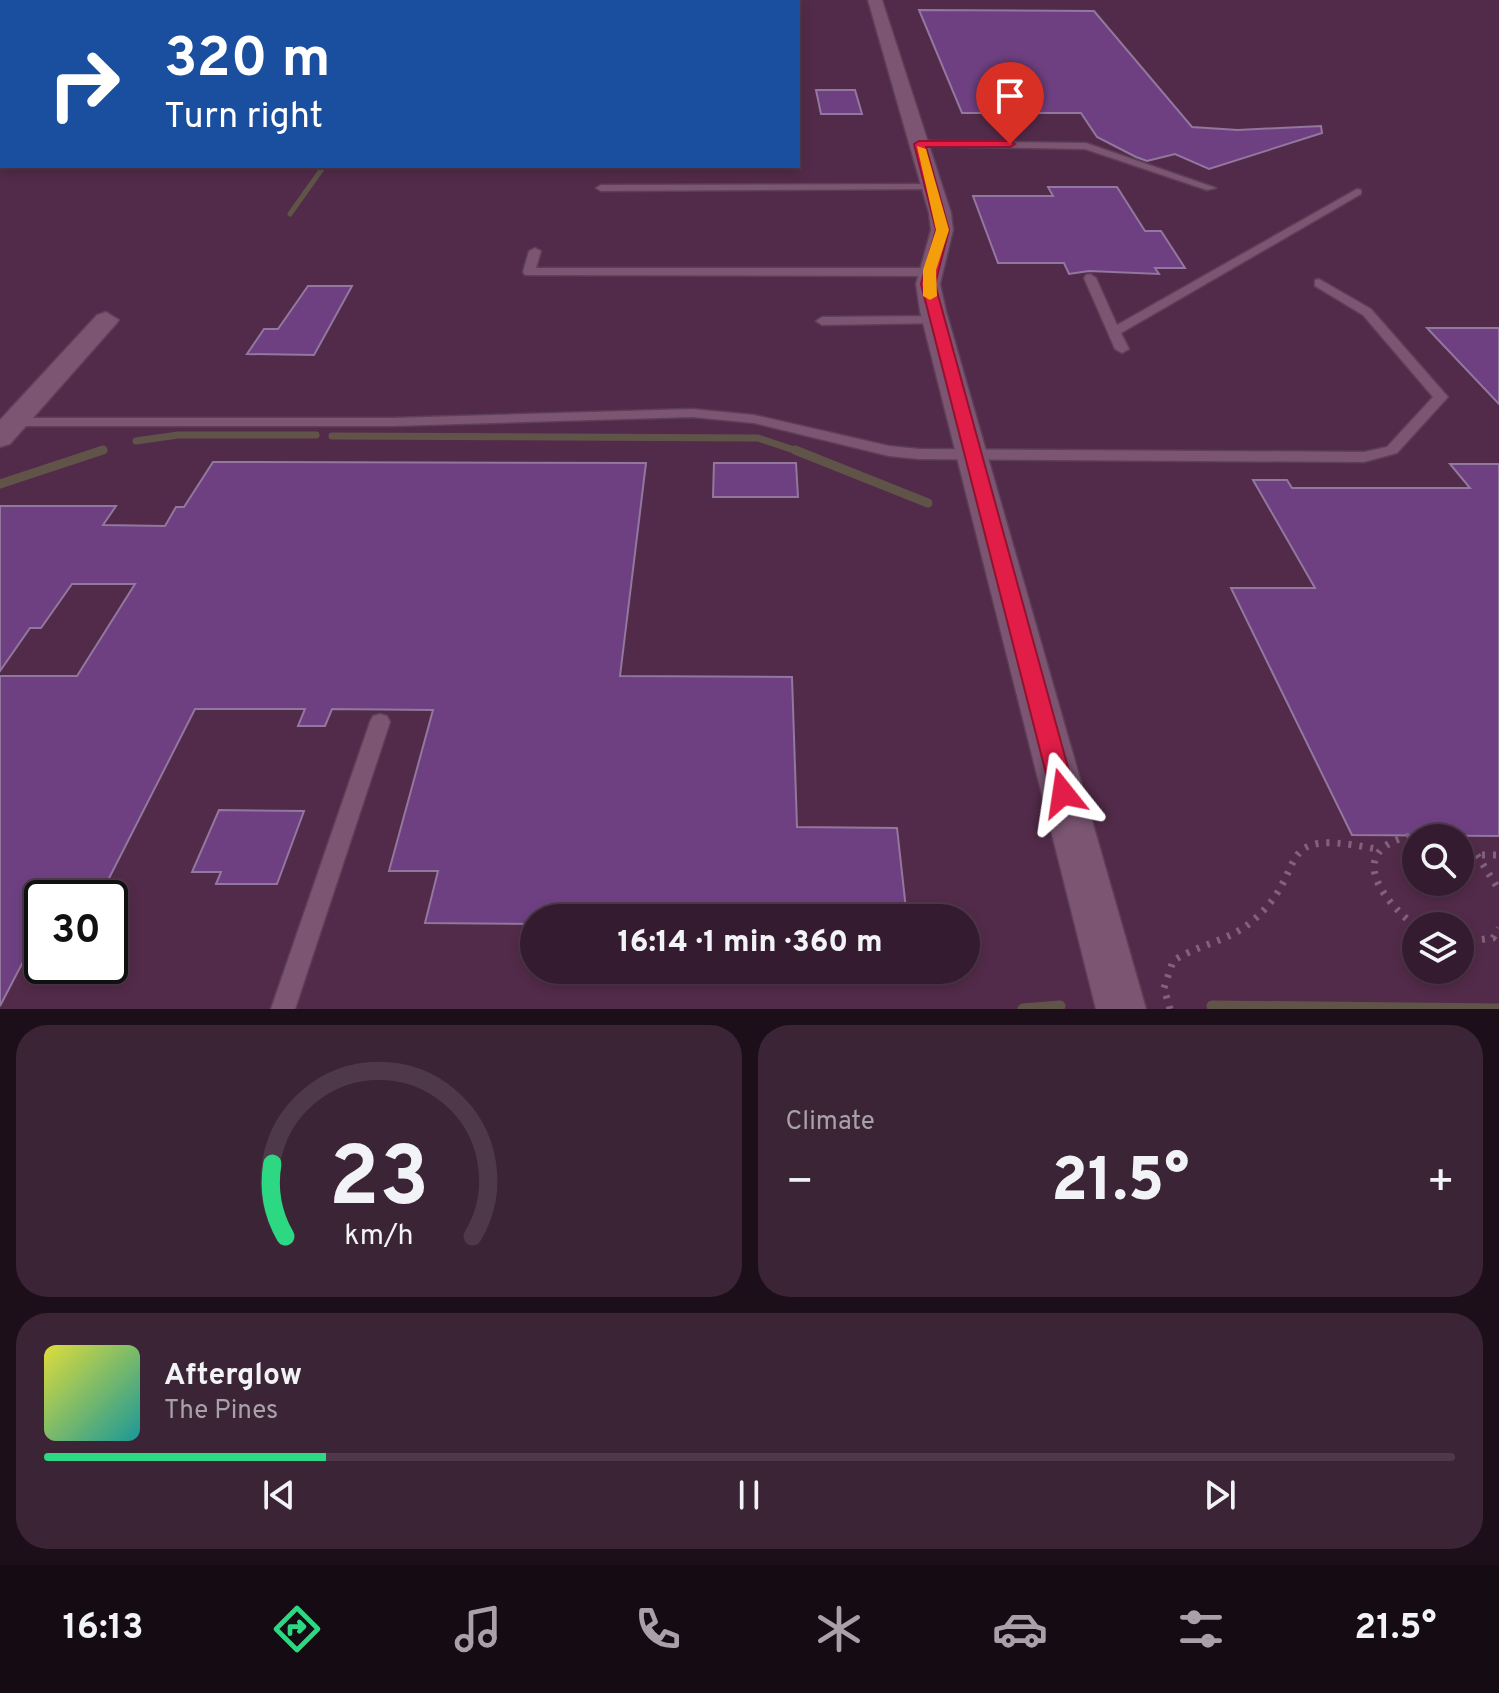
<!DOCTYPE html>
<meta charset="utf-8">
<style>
body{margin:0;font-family:Overpass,sans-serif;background:#3c2437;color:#f1f3f6;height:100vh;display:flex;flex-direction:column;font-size:30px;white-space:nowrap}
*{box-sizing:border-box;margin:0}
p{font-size:26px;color:#a9a1aa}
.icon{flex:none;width:44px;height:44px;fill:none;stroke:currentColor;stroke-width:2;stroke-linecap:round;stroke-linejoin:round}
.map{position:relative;height:1009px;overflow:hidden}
.drawer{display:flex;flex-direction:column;gap:16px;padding:16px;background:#1d0f1a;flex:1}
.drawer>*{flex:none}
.hud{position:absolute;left:0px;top:0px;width:800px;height:168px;box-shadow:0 4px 12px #0003,0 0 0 2px #4e394b;background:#1a4fa0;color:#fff;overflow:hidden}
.tools{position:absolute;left:1402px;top:824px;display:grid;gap:16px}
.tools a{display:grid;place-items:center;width:72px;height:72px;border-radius:50%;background:#341b2f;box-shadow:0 4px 12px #0003,0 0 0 2px #4e394b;font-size:40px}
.speed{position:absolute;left:24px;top:880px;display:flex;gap:16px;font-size:40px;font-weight:700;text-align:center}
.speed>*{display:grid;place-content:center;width:104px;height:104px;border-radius:50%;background:#341b2f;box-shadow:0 4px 12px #0003,0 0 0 2px #4e394b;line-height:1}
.speed .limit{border:4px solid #111;border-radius:12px;background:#fff;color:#111}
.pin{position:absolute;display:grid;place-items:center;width:68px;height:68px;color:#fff;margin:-82px -34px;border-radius:50% 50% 50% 0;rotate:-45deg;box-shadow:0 0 8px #0007}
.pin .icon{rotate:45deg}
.me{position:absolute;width:88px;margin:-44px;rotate:345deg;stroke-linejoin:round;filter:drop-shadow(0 0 6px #0008)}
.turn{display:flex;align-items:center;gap:28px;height:168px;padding:0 32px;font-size:36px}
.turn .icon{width:104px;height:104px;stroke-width:2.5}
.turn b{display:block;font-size:56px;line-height:68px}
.big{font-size:60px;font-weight:800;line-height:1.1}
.drawer .widget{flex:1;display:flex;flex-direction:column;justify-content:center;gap:12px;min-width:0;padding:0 28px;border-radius:32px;background:#3c2437}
.drawer .dial{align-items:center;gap:0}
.dial svg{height:208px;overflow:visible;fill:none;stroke:#4e394b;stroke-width:7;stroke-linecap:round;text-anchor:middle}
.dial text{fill:#f1f3f6;stroke:none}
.song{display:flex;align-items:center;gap:24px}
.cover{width:96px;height:96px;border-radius:12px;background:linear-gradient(135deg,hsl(60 70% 55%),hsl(180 70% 35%))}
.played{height:8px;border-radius:4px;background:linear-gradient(90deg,#2dd883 20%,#4e394b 20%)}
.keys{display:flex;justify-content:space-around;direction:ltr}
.heat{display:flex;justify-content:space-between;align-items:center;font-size:44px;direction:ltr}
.drawer .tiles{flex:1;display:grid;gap:16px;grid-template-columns:1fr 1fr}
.widget:last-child{grid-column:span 2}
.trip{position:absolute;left:520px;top:904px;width:460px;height:80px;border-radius:40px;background:#341b2f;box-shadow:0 4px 12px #0003,0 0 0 2px #4e394b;font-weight:800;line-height:80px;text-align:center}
.menu{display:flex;height:128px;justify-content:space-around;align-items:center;background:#150b13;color:#a9a1aa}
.menu .icon{width:56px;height:56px}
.menu .selected{color:#2dd883}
.menu b{font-size:36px;color:#f1f3f6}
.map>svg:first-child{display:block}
</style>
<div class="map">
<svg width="1499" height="1009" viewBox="0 0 1499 1009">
<rect width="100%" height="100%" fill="#46243f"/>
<path fill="#532b4a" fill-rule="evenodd" d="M0,0h1499v1009h-1499zM2,2h796v164h-796zM1416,838h44v44h-44zM42,898h68v68h-68zM534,918h432v52h-432zM1416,926h44v44h-44z"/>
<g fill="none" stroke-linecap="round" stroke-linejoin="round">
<path stroke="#605449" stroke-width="5" d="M290,214l34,-48"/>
<g stroke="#605449" stroke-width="7">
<path d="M332,436l426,2 42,14"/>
<path d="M136,441l42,-6h138"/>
<path d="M98,452l5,-2"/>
</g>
<g stroke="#605449" stroke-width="9">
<path d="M795,450l133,53"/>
<path d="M0,484l103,-34"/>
</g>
<g stroke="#605449" stroke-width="11">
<path d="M1212,1006l287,3"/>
<path d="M1023,1009l37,-3"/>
</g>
</g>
<g fill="#6e4081" stroke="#92779e" stroke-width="2">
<path d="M919,10l175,1 98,116 46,3 83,-4 1,7 -113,36 -34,-15 -28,7 -11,-4 -39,-20 -16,-24h-119z"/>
<path d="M816,90h39l7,24h-41z"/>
<path d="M1048,187h69l28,44h16l24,37h-30l4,6 -70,-3 -20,3 -5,-11h-66l-25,-67h80z"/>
<path d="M308,286h44l-38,69 -67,-1 17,-25h14z"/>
<path d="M1427,328h72v76z"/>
<path d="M213,462l433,1 -26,213 172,1 5,150 100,1 10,90h-373v6l-109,-1 13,-52h-49l44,-161 -101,-1 -7,17h-27l7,-17h-110l-96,189h-57v60h-17l-25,48v-330h77l58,-92h-63l-31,44h-11l-30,43v-165h116l-13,19 62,1 11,-19h8z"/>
<path d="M714,463h82l2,34h-85z"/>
<path d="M1450,464h49v372l-147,-1 -121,-247h84l-62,-108h34l5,8h178z"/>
<path d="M219,810l85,1 -27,73h-61l5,-12h-29z"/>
</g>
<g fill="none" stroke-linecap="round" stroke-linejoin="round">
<defs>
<g id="service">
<path d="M2,103v6l-2,1v-6z"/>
<path d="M919,141l167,2 130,45 -9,2 -122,-41 -169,-3v-4z"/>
<path d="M932,184l4,1v4l-335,2 -5,-3 5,-3z"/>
<path d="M1357,189l4,1v4l-240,139 8,16 -7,4 -7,-4 -31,-71 2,-3 4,-1 6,4 21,47z"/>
<path d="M535,248l6,3 -5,17h393l6,4 -6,4 -404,-1 -2,-3 6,-21z"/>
<path d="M1319,279l52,30 77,88 -51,56 -33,9 -445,-3 -30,-3 -135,-33 -62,-6 -299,9h-378l-7,-4 7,-4h378l299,-9 62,6 135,31 30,3 445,3 23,-5 46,-50 -70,-82 -48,-29v-6z"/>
<path d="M936,316l6,4 -2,3 -118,2 -6,-4 6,-4z"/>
<path d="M380,714l7,2 3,6 -95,287h-24l99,-287 3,-6z"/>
</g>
<g id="minor">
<path d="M868,0h14l69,213 2,17 -13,54 6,27 200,698h-50l-176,-698 -4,-27 15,-54 -2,-17z"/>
<path d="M106,312l13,8 -4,5 -105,119 -10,3v-27l97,-105z"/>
</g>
</defs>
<use href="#service" stroke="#5d4057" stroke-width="3"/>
<use href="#minor" stroke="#5d4057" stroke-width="3"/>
<g stroke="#81627a" stroke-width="7" stroke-dasharray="3 8" stroke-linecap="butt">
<path d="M1416,842l-4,-7c-10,3 -21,6 -29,13 -27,23 14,65 33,78"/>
<path d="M1460,855h39"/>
<path d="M1477,855l22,35"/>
<path d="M1460,942l33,-4 6,-10"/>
<path d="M1170,1009l-6,-21 9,-27c24,-16 55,-20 77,-38 66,-54 13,-98 131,-73"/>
</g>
<use href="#service" fill="#7b5572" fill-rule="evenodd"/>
<use href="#minor" fill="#7b5572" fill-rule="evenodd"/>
</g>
<path fill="#e11d48" stroke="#92132f" stroke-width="2" d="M919,141h91l5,3 -5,3h-84l23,83 -14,54 140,509 -3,8 -9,3 -9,-3 -3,-8 -130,-509 15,-54 -22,-86z"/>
<path fill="#f59e0b" d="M917,146l9,3 23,81 -13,40 1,26 -7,4 -7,-4v-26l13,-40z"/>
</svg>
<div class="tools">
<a><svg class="icon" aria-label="search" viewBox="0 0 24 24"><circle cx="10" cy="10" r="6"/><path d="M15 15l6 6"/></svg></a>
<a><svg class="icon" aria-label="layers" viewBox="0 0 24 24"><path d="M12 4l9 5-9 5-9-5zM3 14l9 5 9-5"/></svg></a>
</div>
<div class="speed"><div class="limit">30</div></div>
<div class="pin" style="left:1010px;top:144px;background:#d93025"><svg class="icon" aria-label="arrive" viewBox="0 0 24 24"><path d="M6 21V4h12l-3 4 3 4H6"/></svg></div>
<svg class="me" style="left:1063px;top:793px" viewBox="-20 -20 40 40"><path d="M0-17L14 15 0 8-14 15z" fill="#e11d48" stroke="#fff" stroke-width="4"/></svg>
<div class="trip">16:14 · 1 min · 360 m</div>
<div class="hud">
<div class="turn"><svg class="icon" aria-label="right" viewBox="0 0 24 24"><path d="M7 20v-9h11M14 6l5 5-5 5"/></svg><div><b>320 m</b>Turn right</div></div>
</div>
</div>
<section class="drawer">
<div class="tiles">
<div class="widget dial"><svg viewBox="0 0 100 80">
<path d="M14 69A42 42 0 1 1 86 69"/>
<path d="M14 69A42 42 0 0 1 9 41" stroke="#2dd883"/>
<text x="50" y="56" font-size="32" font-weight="700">23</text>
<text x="50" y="72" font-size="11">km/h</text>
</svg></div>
<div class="widget"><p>Climate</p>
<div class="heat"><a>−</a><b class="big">21.5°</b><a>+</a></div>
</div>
<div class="widget">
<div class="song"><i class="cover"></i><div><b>Afterglow</b><p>The Pines</p></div></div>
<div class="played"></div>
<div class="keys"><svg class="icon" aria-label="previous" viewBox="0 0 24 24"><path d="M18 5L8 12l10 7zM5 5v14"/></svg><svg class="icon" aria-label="pause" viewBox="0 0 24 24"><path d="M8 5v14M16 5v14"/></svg><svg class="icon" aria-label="next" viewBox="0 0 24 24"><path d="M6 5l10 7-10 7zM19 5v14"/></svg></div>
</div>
</div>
</section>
<nav class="menu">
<b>16:13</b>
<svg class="icon selected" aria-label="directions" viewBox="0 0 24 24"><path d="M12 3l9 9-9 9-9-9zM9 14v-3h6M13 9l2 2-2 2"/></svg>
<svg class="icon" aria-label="music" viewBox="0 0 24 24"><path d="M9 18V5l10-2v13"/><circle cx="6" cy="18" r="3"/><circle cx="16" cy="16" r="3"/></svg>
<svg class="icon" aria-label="phone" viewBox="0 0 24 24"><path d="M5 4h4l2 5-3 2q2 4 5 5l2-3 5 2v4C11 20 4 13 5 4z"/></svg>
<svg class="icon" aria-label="climate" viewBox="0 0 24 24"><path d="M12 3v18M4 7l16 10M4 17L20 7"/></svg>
<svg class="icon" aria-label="car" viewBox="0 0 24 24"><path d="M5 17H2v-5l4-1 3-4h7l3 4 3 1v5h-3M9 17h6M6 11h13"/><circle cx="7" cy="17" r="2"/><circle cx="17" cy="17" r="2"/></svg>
<svg class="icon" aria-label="filters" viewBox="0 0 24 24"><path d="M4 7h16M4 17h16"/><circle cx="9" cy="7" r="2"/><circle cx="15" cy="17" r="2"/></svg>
<b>21.5°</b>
</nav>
